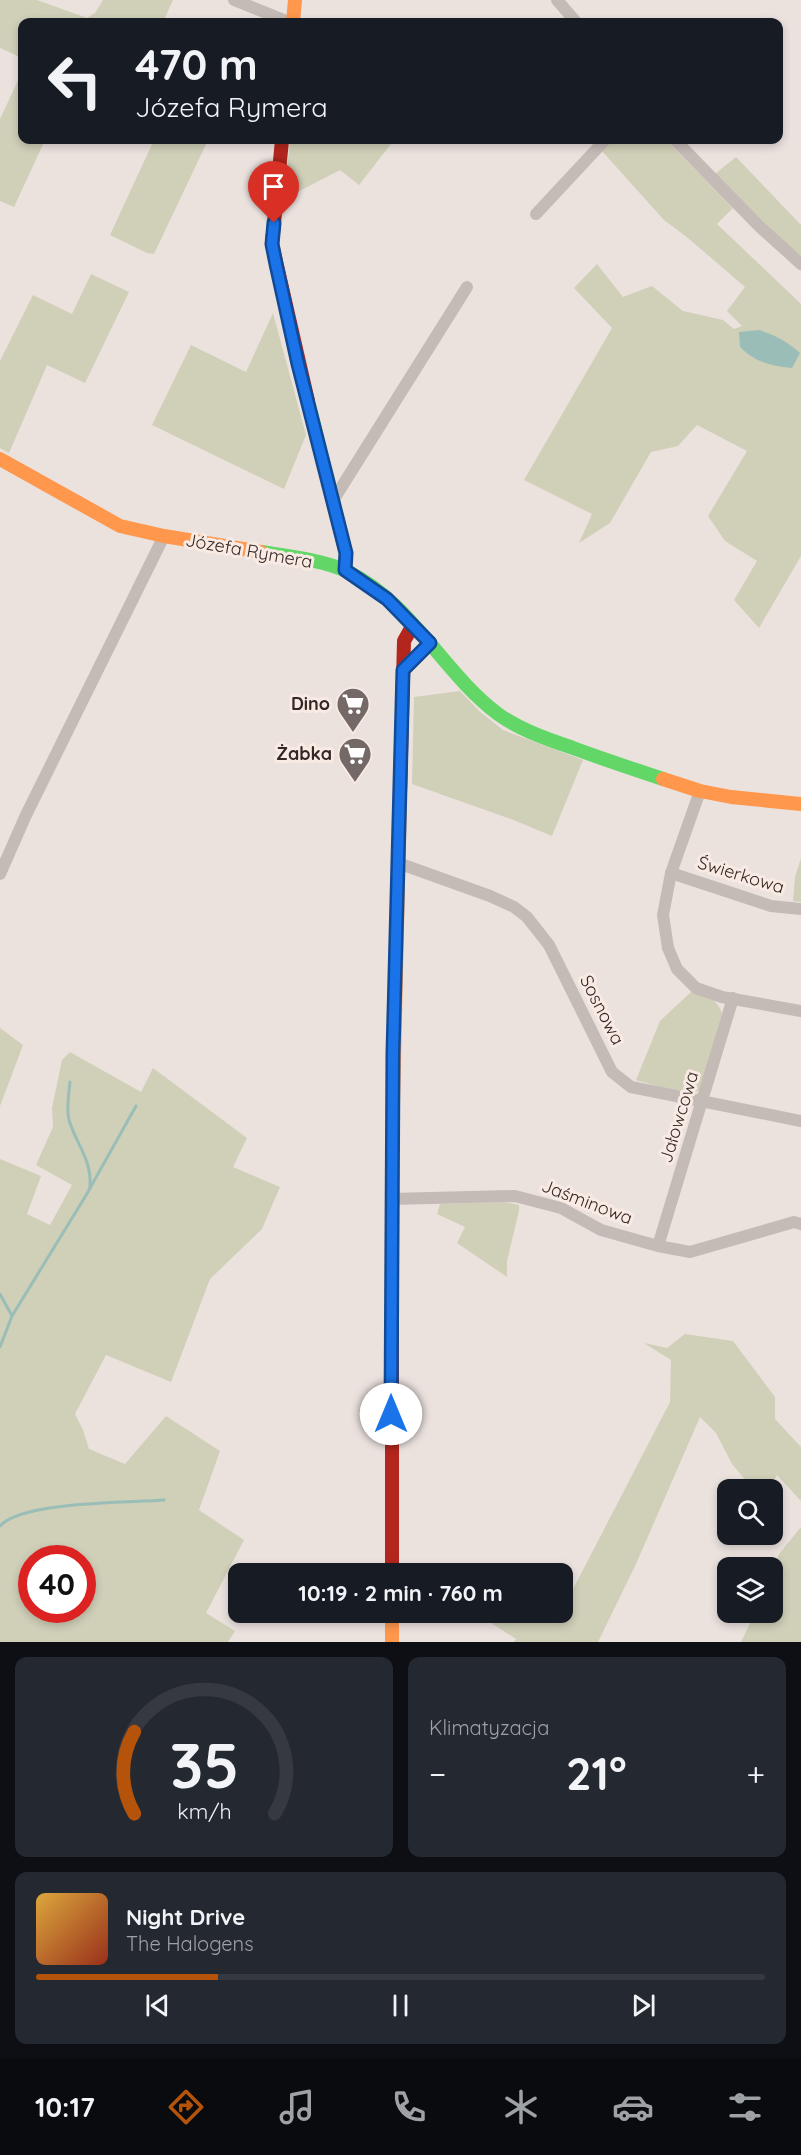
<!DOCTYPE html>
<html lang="pl">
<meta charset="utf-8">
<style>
body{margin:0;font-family:Quicksand,sans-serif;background:#242831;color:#f1f3f6;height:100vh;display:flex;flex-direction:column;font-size:22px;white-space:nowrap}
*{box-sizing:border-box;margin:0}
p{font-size:20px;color:#9ea1a6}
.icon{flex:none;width:33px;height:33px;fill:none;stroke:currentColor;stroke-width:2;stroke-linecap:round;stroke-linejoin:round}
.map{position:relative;height:1642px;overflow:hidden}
.panel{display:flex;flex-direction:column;gap:15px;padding:15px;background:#0d0f14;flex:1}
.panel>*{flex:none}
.guide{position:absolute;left:18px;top:18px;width:765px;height:126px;border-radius:12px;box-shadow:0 3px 9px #0003;background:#171b24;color:#f1f3f6;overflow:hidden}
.buttons{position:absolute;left:717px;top:1479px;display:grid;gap:12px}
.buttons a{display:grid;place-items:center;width:66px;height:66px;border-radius:12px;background:#171b24;box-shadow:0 3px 9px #0003;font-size:30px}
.speed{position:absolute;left:18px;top:1545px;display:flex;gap:12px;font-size:30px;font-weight:700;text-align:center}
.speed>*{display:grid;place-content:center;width:78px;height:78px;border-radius:50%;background:#171b24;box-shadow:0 3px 9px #0003;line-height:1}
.speed .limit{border:9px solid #d22;background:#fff;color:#111}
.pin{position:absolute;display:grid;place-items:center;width:51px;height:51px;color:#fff;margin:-62px -26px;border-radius:50% 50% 50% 0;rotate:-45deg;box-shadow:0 0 6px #0007}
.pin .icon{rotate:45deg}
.me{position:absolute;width:66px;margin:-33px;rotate:0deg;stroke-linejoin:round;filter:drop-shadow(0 0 4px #0008)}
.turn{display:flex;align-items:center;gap:21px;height:126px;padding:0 18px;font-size:27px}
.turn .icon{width:78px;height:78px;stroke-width:2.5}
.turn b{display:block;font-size:42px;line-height:51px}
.big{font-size:45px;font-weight:700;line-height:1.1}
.panel .widget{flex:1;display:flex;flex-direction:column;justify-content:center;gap:9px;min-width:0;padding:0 21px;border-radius:12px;background:#242831}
.panel .dial{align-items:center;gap:0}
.dial svg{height:156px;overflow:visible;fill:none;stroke:#363941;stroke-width:7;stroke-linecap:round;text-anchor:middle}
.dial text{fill:#f1f3f6;stroke:none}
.song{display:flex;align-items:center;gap:18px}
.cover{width:72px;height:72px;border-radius:9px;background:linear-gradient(135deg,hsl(40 70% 55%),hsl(10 70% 35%))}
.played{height:6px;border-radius:3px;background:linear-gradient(90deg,#b45309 25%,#363941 25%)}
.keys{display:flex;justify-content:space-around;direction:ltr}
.heat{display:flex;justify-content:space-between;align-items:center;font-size:33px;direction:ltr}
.panel .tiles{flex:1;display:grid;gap:15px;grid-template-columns:1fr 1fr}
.widget:last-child{grid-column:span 2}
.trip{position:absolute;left:228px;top:1563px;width:345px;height:60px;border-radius:12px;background:#171b24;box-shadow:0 3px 9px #0003;font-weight:700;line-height:60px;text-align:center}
.tab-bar{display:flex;height:96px;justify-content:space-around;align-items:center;background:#090b0e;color:#9ea1a6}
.tab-bar .icon{width:42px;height:42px}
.tab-bar .current{color:#b45309}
.tab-bar b{font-size:27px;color:#f1f3f6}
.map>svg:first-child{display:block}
</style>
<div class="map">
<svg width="801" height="1642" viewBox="0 0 801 1642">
<rect width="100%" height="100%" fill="#ebe2de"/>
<g fill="#d0cfb8" fill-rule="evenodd">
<path d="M0,0h37l50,18 8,-5 8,-13h70l-10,22h-141v36l-22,-10z"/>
<path d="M22,72v68h23l-31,67 -14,-6v-82z"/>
<path d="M154,140h54l-54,114 -7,-1 -37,-18z"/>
<path d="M290,140h104l-35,45 -19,-15 -56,29z"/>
<path d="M613,140h53l67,68 -16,16 84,80v252l-42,72 -25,-28 23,-39 -32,-20 -17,-25 39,-65 -50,-26 -19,21 -27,6 -41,71 -31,20 13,-29 -68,-34 88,-152 -38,-40 23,-24 26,33 29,-11 31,25 40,9 11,9 8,-3 -15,-15 18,-24 -57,-49 -24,-18 -63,-70z"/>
<path d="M736,157l65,68v34l-48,-45 -38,-40z"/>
<path d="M91,274l38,18 -44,91 -38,-18 -38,88 -9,-5v-87l33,-66 39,19z"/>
<path d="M273,313l33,122 -22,54 -132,-64 39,-80 55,27z"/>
<path d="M460,691l19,20 24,19 80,30 -31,76 -41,-17 -99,-35 2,-87z"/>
<path d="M801,858v44l-8,-1 2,-24z"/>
<path d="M692,991c14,5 25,7 30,22l-21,75 -6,5 -17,-1 -42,-12 24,-59z"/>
<path d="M0,1028l23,17 -23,61z"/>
<path d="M70,1052l71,40 12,-24 94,70 -14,29 47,20 -18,42 -52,50 -39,103 -65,-27 -31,59 8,16 6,19 36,15 41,-48 54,35 -21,59 45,30 -38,73 29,18 -7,11h-228v-483l41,17 -14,38 23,11 22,-40 -36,-20 17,-38 -1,-19 10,-48zM82,1558v52h-50v-52z"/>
<path d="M504,1202l15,3v6l-12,50v16l-50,-34 8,-16 -28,-13 3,-10z"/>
<path d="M685,1334l48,7 42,56v22l26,28v54l-24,-26 -8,14h-16l-21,-25 -16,-31 -16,-16 -64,147 -38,78h-84l2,-3 -28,-18 5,-8 69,-1 1,-23 8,4 99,-191 1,-42 -27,-17 23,5z"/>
<path d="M801,1527v115h-60l14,-29 17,-1 1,-42 6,-16z"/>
</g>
<path fill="#9abeb7" d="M759,330c16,5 29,12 41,23l-8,15c-22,-2 -37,-6 -52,-21l-1,-15z"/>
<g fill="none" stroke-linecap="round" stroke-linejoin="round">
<g stroke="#9abeb7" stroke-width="3">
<path d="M70,1082c-1,11 -4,27 -1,38 7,24 23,39 21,67"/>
<path d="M0,1294l12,22"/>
<path d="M0,1347l12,-31 73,-119 51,-91"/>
<path d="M0,1526c22,-25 129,-23 164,-26"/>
</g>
<g stroke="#c4bbb7" stroke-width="12">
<path d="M234,0l55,22"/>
<path d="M557,0l19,22"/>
<path d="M675,140l85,87 41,37"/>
<path d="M536,214l69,-74"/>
<path d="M334,499l133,-212"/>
<path d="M700,791l-29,82 -8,42 5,33 9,21 19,19 26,9 79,14"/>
<path d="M398,863l92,33 24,11 13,10 22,28 63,127 19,15 170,34"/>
<path d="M671,873l100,33 30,3"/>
<path d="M0,874l26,-59 138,-279"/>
<path d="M391,1199l124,-3 46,12 40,22 57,16 32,6 104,-30 7,2"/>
<path d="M658,1246l75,-248"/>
</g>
<g stroke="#63d668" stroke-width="14">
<path d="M308,401l38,152 -1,17"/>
<path d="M261,552c25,4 62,8 85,19 65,30 96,101 152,143 22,16 49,25 75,34 30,11 60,21 90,31"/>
</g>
<g stroke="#ff974d" stroke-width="14">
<path d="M293,22l2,-22"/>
<path d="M0,459l120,67 44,10 97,16"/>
<path d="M663,779l37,12 31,6 70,7"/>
<path d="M392,1150l8,-357"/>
<path d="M392,1612v30"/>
</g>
<g stroke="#b3261e" stroke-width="14">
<path d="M282,140l-10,104 36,157"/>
<path d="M403,670l27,-27"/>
<path d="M400,793l4,-152 9,-16"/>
<path d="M392,1150v424"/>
</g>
</g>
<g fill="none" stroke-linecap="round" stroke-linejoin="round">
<defs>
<path id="route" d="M274,223l-2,21 4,20 22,100 48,189 -1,17 42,29 43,44 -27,27 -10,383 -2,361"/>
</defs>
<use href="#route" stroke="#114b97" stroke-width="15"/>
<use href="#route" stroke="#1a73e8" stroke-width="10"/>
</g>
<defs>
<symbol id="supermarket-pin" viewBox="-11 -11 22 30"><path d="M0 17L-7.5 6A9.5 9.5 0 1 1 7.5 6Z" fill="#746966" stroke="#f9ebe4"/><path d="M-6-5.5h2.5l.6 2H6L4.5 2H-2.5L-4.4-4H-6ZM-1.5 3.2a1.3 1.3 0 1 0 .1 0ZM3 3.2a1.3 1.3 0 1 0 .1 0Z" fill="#fff"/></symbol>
</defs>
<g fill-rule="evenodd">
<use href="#supermarket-pin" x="334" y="685" width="38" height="52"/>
<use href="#supermarket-pin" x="336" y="735" width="38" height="52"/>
</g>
<g text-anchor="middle" stroke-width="6" stroke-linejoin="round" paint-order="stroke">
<g font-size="18" fill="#342826" stroke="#f9ebe4">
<text transform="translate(249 551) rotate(10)" y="6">Józefa Rymera</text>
<text transform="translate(741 875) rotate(17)" y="6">Świerkowa</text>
<text transform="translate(602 1010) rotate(63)" y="6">Sosnowa</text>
<text transform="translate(679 1117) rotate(-73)" y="6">Jałowcowa</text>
<text transform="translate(587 1202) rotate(21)" y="6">Jaśminowa</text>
</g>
<g font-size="18" font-weight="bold" fill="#342826" stroke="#f9ebe4" text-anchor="end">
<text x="330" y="710">Dino</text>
<text x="332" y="760">Żabka</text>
</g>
</g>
</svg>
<div class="buttons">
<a><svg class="icon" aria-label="search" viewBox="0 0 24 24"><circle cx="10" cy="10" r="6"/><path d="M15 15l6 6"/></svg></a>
<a><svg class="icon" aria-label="layers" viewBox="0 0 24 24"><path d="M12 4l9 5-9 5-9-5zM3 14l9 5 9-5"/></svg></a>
</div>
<div class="speed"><div class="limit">40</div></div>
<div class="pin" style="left:274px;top:223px;background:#d93025"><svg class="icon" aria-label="arrive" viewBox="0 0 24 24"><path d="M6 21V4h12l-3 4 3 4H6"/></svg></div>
<svg class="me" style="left:391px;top:1414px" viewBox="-20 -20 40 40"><circle r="19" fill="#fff"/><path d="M0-13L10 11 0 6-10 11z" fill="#1a73e8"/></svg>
<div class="trip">10:19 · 2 min · 760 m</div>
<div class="guide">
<div class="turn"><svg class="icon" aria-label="left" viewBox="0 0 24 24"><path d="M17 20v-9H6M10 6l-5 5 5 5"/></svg><div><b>470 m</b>Józefa Rymera</div></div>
</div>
</div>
<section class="panel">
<div class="tiles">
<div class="widget dial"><svg viewBox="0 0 100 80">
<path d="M14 69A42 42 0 1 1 86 69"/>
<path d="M14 69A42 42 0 0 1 14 27" stroke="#b45309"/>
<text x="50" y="56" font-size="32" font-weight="700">35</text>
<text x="50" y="72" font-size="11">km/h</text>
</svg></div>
<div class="widget"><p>Klimatyzacja</p>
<div class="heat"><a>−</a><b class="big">21°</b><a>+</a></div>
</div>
<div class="widget">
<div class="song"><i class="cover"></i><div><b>Night Drive</b><p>The Halogens</p></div></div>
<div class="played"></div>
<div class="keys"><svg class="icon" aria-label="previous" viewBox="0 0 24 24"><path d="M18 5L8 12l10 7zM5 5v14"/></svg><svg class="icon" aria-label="pause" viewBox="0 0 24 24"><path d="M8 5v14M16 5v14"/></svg><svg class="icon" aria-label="next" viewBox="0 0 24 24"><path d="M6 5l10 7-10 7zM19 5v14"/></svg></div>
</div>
</div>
</section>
<nav class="tab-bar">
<b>10:17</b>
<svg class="icon current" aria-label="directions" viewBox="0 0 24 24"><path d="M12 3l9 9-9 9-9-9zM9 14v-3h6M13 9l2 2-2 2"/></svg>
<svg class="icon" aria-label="music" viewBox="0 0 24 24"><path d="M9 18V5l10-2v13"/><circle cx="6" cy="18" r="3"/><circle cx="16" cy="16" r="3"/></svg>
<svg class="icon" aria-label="phone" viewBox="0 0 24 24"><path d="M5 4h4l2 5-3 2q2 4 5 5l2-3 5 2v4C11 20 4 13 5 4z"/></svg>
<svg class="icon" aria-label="climate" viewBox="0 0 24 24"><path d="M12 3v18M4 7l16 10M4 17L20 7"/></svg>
<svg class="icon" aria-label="car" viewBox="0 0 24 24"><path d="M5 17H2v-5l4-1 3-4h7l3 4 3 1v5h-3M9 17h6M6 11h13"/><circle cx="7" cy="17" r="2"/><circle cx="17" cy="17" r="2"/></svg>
<svg class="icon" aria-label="filters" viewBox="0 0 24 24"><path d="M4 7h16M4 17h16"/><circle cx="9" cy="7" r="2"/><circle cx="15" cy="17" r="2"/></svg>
</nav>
